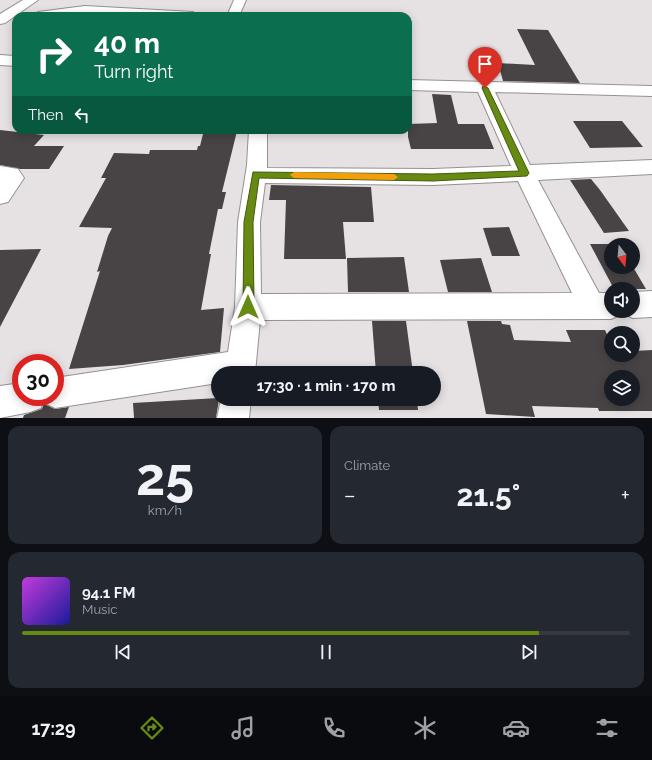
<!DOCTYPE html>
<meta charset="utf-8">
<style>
body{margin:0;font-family:Raleway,sans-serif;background:#242831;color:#f1f3f6;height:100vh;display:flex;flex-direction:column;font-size:15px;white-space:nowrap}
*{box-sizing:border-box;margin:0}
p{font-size:13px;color:#9ea1a6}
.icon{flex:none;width:22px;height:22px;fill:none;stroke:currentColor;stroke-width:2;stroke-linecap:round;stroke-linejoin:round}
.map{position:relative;height:418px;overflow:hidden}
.details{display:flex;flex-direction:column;gap:8px;padding:8px;background:#0d0f14;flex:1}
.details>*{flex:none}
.hud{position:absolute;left:12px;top:12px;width:400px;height:122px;border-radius:12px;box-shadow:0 2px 10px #0003;background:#0b6e4f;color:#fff;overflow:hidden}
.needle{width:26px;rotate:164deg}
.buttons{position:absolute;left:604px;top:238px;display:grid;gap:8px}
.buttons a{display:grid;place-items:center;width:36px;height:36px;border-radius:50%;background:#171b24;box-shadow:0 2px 10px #0003;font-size:20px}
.speed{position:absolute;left:12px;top:354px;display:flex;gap:8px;font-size:20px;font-weight:700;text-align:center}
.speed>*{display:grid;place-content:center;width:52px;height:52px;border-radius:50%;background:#171b24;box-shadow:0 2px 10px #0003;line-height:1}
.speed .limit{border:6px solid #d22;background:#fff;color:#111}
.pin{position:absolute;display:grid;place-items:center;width:34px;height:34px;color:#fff;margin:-41px -17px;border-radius:50% 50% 50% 0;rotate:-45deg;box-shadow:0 0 4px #0007}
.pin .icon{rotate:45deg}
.me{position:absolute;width:44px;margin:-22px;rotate:0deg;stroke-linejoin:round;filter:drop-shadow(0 0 3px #0008)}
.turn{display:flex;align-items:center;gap:14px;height:84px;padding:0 16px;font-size:18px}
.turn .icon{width:52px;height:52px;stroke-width:2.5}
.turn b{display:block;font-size:28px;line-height:34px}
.then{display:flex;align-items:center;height:38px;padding:0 16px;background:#0003;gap:8px;font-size:15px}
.big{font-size:30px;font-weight:700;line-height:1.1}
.details .card{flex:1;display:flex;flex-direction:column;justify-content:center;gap:6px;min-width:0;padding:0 14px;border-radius:12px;background:#242831}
.details .dial{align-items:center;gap:0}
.dial b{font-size:52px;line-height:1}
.song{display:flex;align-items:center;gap:12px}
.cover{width:48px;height:48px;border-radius:6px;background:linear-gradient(135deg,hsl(290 70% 55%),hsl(240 70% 35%))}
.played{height:4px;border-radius:2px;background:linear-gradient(90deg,#678b12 85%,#363941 85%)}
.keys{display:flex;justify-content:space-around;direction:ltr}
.heat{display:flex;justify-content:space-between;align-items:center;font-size:22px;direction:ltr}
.details .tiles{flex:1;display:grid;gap:8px;grid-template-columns:1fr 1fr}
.card:last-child{grid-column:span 2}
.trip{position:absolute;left:211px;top:366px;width:230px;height:40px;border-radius:20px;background:#171b24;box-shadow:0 2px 10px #0003;font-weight:700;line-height:40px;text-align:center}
.menu{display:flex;height:64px;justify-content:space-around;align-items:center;background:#090b0e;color:#9ea1a6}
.menu .icon{width:28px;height:28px}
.menu .selected{color:#678b12}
.menu b{font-size:18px;color:#f1f3f6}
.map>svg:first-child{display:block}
</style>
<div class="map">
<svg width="652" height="418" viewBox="0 0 652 418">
<rect width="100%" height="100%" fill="#e6e2e4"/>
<g fill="#484445" fill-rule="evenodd">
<path d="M517,29l31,1 32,53 -77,-2 -5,-18 37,2z"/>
<path d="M432,94l19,1 7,29h26l10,25h-83l-3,-12v-13l29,-1z"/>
<path d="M573,121h49l21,26 -53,1z"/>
<path d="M0,130l44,5 -10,11h30l-15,23h-29l-20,-4z"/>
<path d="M204,130l33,1 -15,61h4l-4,17h-4l-9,45h2l-10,56 23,-2 -4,44 -97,13 -54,4 31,-98 -3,1 11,-36 4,-8 -33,-1 27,-49h-5l13,-25 35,1 1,-4h47l1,-4h2z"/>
<path d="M591,179l9,11 29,41 -25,2 -34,-53z"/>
<path d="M271,185l100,2 3,35h-31l3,37h-62l2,-59h-17z"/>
<path d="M509,227l11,29h-28l-9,-28z"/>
<path d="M590,244h29l1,1h-9v22h22l13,22h-32z"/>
<path d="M41,249l-41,78v-77z"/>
<path d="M404,257l5,35h-61l-1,-34z"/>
<path d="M481,258l11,34h-44l-8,-32z"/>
<path d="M372,321h34l7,52h-37z"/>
<path d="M467,321h34l1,3 8,1 4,15 57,2 -5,-12h39l6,13v12h22v-4l19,-1v61h-53l-1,-3 -66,-2 3,11 -49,-3zM611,377h22v22h-22z"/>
<path d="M218,398l1,1 -3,19h-82l-1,-15z"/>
<path d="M378,399h39l1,11h-39z"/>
<path d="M44,404l11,5 14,-2 -4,11h-42l1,-3 18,-6z"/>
</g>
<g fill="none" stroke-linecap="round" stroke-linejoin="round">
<defs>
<g id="street">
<path d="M23,0h15l-33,23 -5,1v-10z"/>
<path d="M234,0h12l-7,16h-12z"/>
<path d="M85,6l108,6 6,4h-75l-39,-2 -17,2h-36l6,-4z"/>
<path d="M0,55l16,1v10l-16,-1z"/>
<path d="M408,80l244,6v10l-157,-4 35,73 122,-5v14l-114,6 61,113h12v18h11l-2,4 -9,4 -351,1 -5,53h-37v10l-163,25 -12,-6 -2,6 -11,4 -30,6v-32l21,-3v14h34v-19l173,-26 7,-45 3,-85 9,-57 2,-35h18v38l166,1 78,-3 -33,-74 -70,-2zM518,181l54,112 -311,1 -1,-72 5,-39 168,2z"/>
<path d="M0,166l18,3 6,9 -16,24 -8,2z"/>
<path d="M652,291v26l-19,1 -9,-4 -2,-3h11v-19z"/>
<path d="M221,399h30l-2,19h-32z"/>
</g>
</defs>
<use href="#street" stroke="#959193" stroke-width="2"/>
<use href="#street" fill="#fff" fill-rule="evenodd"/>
</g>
<path fill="#678b12" stroke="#435a0c" d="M483,86l5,2 41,85 -2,3 -94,5 -174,-3 -6,44 1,85 -2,4 -4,2 -3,-2 -2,-4 1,-85 9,-50 180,2 86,-3 -37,-83z"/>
<path fill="#f59e0b" d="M294,172l100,2 4,3 -4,3 -100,-2 -4,-3z"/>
</svg>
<div class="buttons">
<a><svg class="needle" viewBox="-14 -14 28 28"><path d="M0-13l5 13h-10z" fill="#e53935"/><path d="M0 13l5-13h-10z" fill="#9ea1a6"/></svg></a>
<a><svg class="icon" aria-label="sound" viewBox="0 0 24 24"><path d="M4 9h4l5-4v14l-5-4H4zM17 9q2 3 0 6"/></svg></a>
<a><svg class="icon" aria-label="search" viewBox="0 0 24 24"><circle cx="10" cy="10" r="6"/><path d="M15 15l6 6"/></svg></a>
<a><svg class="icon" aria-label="layers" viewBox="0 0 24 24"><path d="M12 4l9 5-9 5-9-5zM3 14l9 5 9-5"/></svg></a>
</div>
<div class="speed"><div class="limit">30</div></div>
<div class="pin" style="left:485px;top:88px;background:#d93025"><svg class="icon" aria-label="arrive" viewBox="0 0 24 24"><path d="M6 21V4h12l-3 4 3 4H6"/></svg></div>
<svg class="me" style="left:248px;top:307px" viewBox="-20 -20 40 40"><path d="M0-17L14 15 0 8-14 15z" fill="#678b12" stroke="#fff" stroke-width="4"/></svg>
<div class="trip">17:30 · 1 min · 170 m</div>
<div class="hud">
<div class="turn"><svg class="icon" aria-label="right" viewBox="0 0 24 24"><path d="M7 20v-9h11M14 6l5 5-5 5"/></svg><div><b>40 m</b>Turn right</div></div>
<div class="then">Then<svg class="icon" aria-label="left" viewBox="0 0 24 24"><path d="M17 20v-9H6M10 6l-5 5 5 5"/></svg></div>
</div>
</div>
<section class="details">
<div class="tiles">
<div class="card dial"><b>25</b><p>km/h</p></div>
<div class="card"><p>Climate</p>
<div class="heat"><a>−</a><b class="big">21.5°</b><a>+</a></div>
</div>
<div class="card">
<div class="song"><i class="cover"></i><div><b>94.1 FM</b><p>Music</p></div></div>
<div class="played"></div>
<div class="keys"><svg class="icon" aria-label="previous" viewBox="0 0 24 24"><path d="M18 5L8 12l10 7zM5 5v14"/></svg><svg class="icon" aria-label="pause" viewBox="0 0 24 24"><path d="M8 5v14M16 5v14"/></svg><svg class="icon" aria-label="next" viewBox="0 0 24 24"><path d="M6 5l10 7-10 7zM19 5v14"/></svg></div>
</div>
</div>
</section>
<nav class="menu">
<b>17:29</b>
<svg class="icon selected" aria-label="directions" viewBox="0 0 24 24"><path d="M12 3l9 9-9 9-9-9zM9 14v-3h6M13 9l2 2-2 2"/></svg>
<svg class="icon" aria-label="music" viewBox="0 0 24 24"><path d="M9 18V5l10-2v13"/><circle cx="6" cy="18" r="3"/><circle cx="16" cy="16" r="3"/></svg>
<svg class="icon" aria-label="phone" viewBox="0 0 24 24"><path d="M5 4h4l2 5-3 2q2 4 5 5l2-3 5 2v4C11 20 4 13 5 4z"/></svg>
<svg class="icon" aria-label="climate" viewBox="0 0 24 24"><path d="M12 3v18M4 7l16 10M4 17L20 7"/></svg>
<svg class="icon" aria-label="car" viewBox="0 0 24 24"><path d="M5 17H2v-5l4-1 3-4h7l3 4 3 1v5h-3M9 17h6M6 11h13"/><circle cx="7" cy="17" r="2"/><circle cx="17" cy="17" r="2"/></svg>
<svg class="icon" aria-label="filters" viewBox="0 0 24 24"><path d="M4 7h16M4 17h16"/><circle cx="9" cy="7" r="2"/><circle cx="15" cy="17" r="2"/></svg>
</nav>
